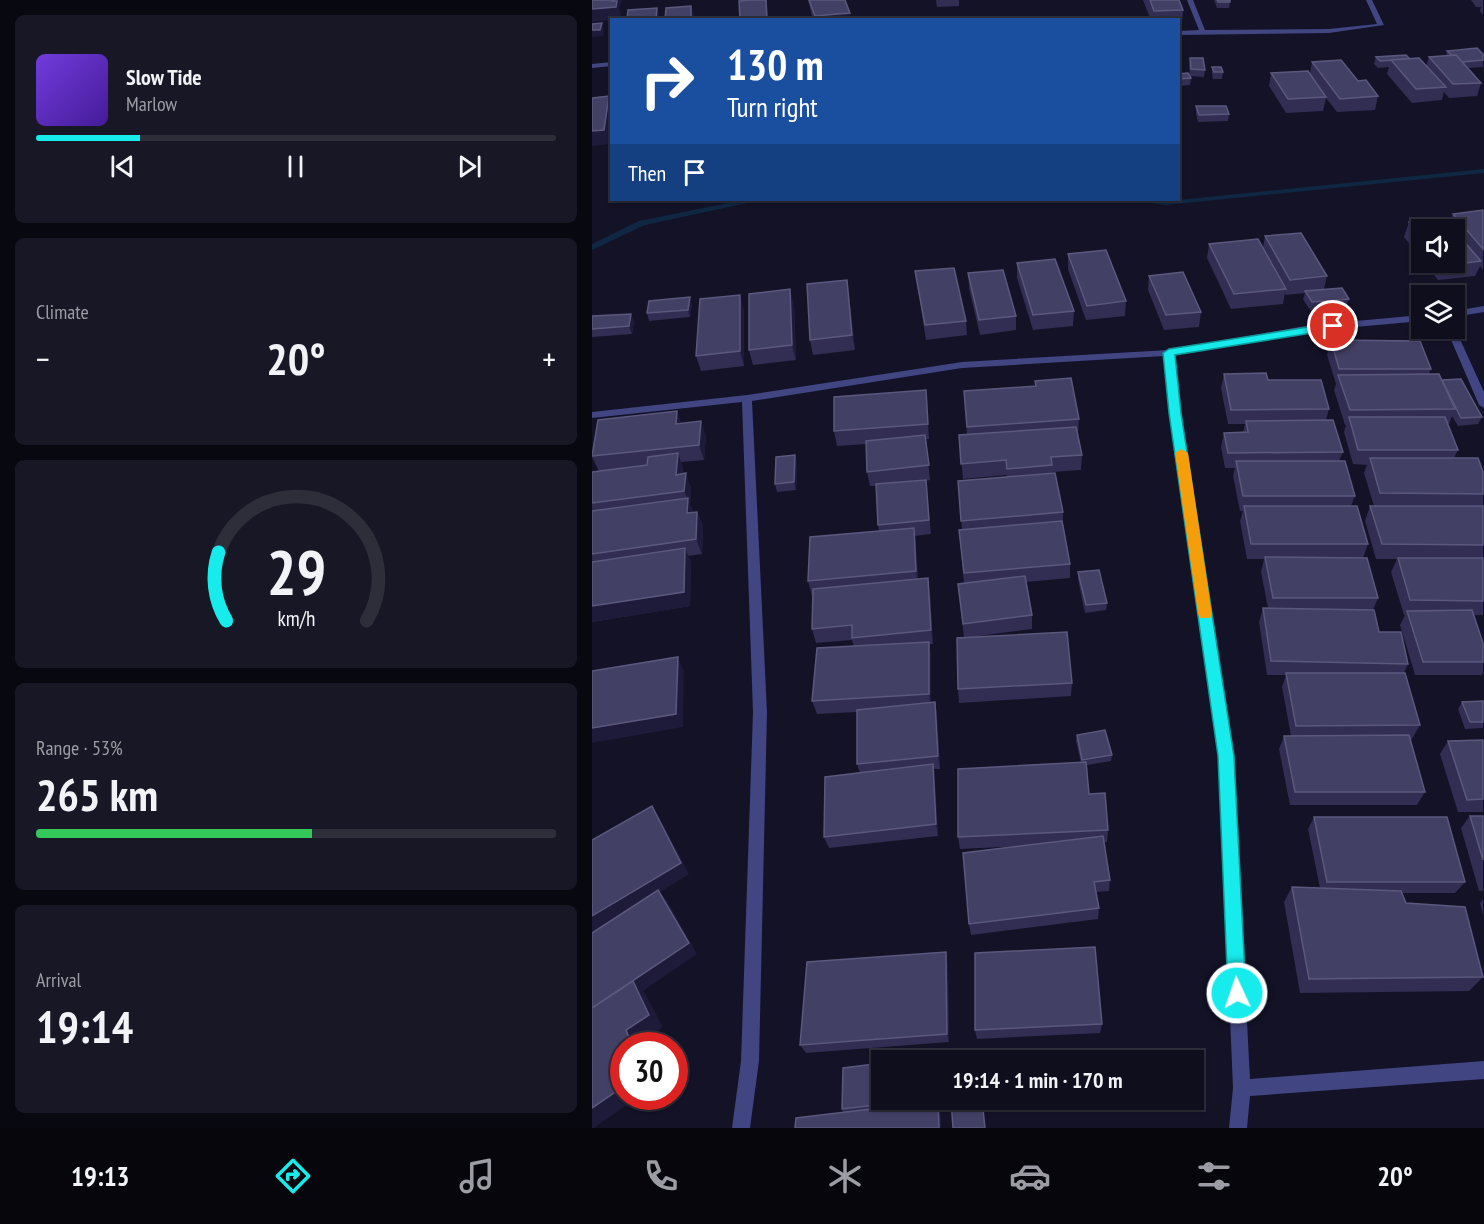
<!DOCTYPE html>
<meta charset="utf-8">
<style>
body{margin:0;font-family:"PT Sans Narrow",sans-serif;background:#171726;color:#f1f3f6;height:100vh;display:flex;flex-direction:column;font-size:22px;white-space:nowrap}
*{box-sizing:border-box;margin:0}
p{font-size:20px;color:#9b9ca4}
.icon{flex:none;width:33px;height:33px;fill:none;stroke:currentColor;stroke-width:2;stroke-linecap:round;stroke-linejoin:round}
.map{position:relative;flex:1;overflow:hidden}
.details{display:flex;flex-direction:column;gap:15px;padding:15px;background:#080810;width:592px}
.details>*{flex:none}
.top-card{position:absolute;left:18px;top:18px;width:570px;height:183px;border-radius:0px;box-shadow:0 2px 4px #0004,0 0 0 2px #2e2e3b;background:#1a4fa0;color:#fff;overflow:hidden}
.controls{position:absolute;left:819px;top:219px;display:grid;gap:12px}
.controls a{display:grid;place-items:center;width:54px;height:54px;border-radius:0px;background:#0e0e1d;box-shadow:0 2px 4px #0004,0 0 0 2px #2e2e3b;font-size:30px}
.speed{position:absolute;left:18px;top:1032px;display:flex;gap:12px;font-size:30px;font-weight:700;text-align:center}
.speed>*{display:grid;place-content:center;width:78px;height:78px;border-radius:50%;background:#0e0e1d;box-shadow:0 2px 4px #0004,0 0 0 2px #2e2e3b;line-height:1}
.speed .limit{border:9px solid #d22;background:#fff;color:#111}
.pin{position:absolute;display:grid;place-items:center;width:51px;height:51px;color:#fff;margin:-26px;border:3px solid #fff;border-radius:50%;box-shadow:0 2px 6px #0007}
.me{position:absolute;width:66px;margin:-33px;rotate:357deg;stroke-linejoin:round;filter:drop-shadow(0 0 4px #0008)}
.turn{display:flex;align-items:center;gap:21px;height:126px;padding:0 18px;font-size:27px}
.turn .icon{width:78px;height:78px;stroke-width:2.5}
.turn b{display:block;font-size:42px;line-height:51px}
.then{display:flex;align-items:center;height:57px;padding:0 18px;background:#0003;gap:12px;font-size:22px}
.big{font-size:45px;font-weight:800;line-height:1.1}
.details .tile{flex:1;display:flex;flex-direction:column;justify-content:center;gap:9px;min-width:0;padding:0 21px;border-radius:9px;background:#171726}
.details .dial{align-items:center;gap:0}
.dial svg{height:156px;overflow:visible;fill:none;stroke:#2e2e3b;stroke-width:7;stroke-linecap:round;text-anchor:middle}
.dial text{fill:#f1f3f6;stroke:none}
.song{display:flex;align-items:center;gap:18px}
.cover{width:72px;height:72px;border-radius:9px;background:linear-gradient(135deg,hsl(260 70% 55%),hsl(260 70% 35%))}
.played{height:6px;border-radius:3px;background:linear-gradient(90deg,#17ebeb 20%,#2e2e3b 20%)}
.keys{display:flex;justify-content:space-around;direction:ltr}
.heat{display:flex;justify-content:space-between;align-items:center;font-size:33px;direction:ltr}
.charge{height:9px;border-radius:4px;background:linear-gradient(90deg,#34c759 53%,#2e2e3b 0)}
.trip{position:absolute;left:279px;top:1050px;width:333px;height:60px;border-radius:0px;background:#0e0e1d;box-shadow:0 2px 4px #0004,0 0 0 2px #2e2e3b;font-weight:800;line-height:60px;text-align:center}
.dock{display:flex;height:96px;justify-content:space-around;align-items:center;background:#06060c;color:#9b9ca4}
.dock .icon{width:42px;height:42px}
.dock .current{color:#17ebeb}
.dock b{font-size:27px;color:#f1f3f6}
main{display:flex;flex:1;min-height:0}
.map>svg:first-child{display:block}
</style>
<main>
<section class="details">
<div class="tile">
<div class="song"><i class="cover"></i><div><b>Slow Tide</b><p>Marlow</p></div></div>
<div class="played"></div>
<div class="keys"><svg class="icon" aria-label="previous" viewBox="0 0 24 24"><path d="M18 5L8 12l10 7zM5 5v14"/></svg><svg class="icon" aria-label="pause" viewBox="0 0 24 24"><path d="M8 5v14M16 5v14"/></svg><svg class="icon" aria-label="next" viewBox="0 0 24 24"><path d="M6 5l10 7-10 7zM19 5v14"/></svg></div>
</div>
<div class="tile"><p>Climate</p>
<div class="heat"><a>−</a><b class="big">20°</b><a>+</a></div>
</div>
<div class="tile dial"><svg viewBox="0 0 100 80">
<path d="M14 69A42 42 0 1 1 86 69"/>
<path d="M14 69A42 42 0 0 1 10 34" stroke="#17ebeb"/>
<text x="50" y="56" font-size="32" font-weight="700">29</text>
<text x="50" y="72" font-size="11">km/h</text>
</svg></div>
<div class="tile"><p>Range · 53%</p><b class="big">265 km</b><div class="charge"></div></div>
<div class="tile"><p>Arrival</p><b class="big">19:14</b></div>
</section>
<div class="map">
<svg width="892" height="1128" viewBox="0 0 892 1128">
<rect width="100%" height="100%" fill="#131227"/>
<g fill="none" stroke-linecap="round" stroke-linejoin="round">
<g fill="#0f2743" fill-rule="evenodd">
<path d="M892,169v4l-318,32 -21,-3 -4,-2h37z"/>
<path d="M151,200h13l-4,2 -107,23 -53,25v-6l47,-23z"/>
</g>
<g fill="#414582" fill-rule="evenodd">
<path d="M595,0h6l12,30 124,-1 48,-5 -11,-24h6l12,25 -55,8 -151,2v-4l21,-1z"/>
<path d="M20,62v4l-20,2v-4z"/>
<path d="M892,306v6l-30,5v-6z"/>
<path d="M830,315v6l-111,10 -137,24 6,58 53,343 17,323 234,-18v18l-234,17 -3,32h-18l4,-40 -14,-332 -49,-343 -6,-57 -202,12 -210,33 15,311 -8,349 -9,67h-18l9,-67 12,-349 -11,-310 -150,16v-6l155,-17 215,-33 207,-12 142,-25z"/>
<path d="M862,326l30,66v16l-5,-3 -33,-77h8z"/>
</g>
</g>
<g fill="#312d53">
<path d="M216,0h37l6,20h-38z"/>
<path d="M344,0h23v6l-22,1z"/>
<path d="M551,0h36l4,10 -1,13h-4v-3h-27z"/>
<path d="M622,0h16l-1,8h-12z"/>
<path d="M879,0h12v14h-1l-2,-3 1,-4h-5z"/>
<path d="M586,51l3,11 -1,12 11,4 -1,7 -12,1z"/>
<path d="M855,51l36,3v13l-15,1 13,15 -4,13 -28,2 -5,-6 -2,8 -30,3 -25,-29 2,-7 -11,1 -4,-4 2,-7 34,2 16,7 3,-9 17,-1z"/>
<path d="M598,58l15,12 -1,7 -14,-1 -1,-11z"/>
<path d="M720,62l46,19 20,15 -3,14 -38,2 -11,-14 -3,13 -37,2 -17,-27 2,-13h39z"/>
<path d="M620,67l11,5 -1,7h-9l-1,-6z"/>
<path d="M604,106l33,8 -1,7 -30,1 -2,-8z"/>
<path d="M891,210v60l-3,-4 -5,10 -37,4 -14,-18h30v-32h-32v29l-18,-22 5,-15 40,2 4,-10z"/>
<path d="M673,236l62,40 -3,13 25,10 -3,7 -36,4 -7,-11 2,-6 -19,2 -1,-2 -2,11 -52,5 -24,-51 2,-14 54,3z"/>
<path d="M476,254l58,47 -1,15 -39,4 -18,-51z"/>
<path d="M425,263l57,48 -1,15 -40,4 -16,-52z"/>
<path d="M323,271l51,50 1,14 -41,5z"/>
<path d="M376,273l48,43v14l-36,5 -11,-47z"/>
<path d="M557,276l52,36 -2,15 -35,3 -16,-40z"/>
<path d="M257,295l6,55 -42,5 -3,-15z"/>
<path d="M202,304l2,56 -43,5 -4,-15z"/>
<path d="M100,305l-2,12 -41,4 -2,-8z"/>
<path d="M152,310v56l-43,5 -5,-15z"/>
<path d="M0,316l42,5 -2,13 -40,3z"/>
<path d="M739,340l100,29 -2,5 13,6 40,37 -4,7 -20,2 -6,-10 -3,8h-2l11,26 -4,8 29,14v143h-10l10,28v30l-1,2h-67l-15,-50 5,-10h-1l-13,-43 6,-13h-21l-11,-38 5,-15h4l-10,-33 3,-8 -14,-1 -9,-32 2,-7h-1l-11,-35 2,-6 -9,-29z"/>
<path d="M632,374l44,6 61,29 -3,11 17,32 -4,9 16,35 -4,10 17,38 -5,14 15,40 -5,12 6,22 29,32 -4,9 16,52 -8,14h-2l15,53 -8,13h-127l-11,-56 5,-13h7l-9,-49 4,-12h-19l-8,-53 4,-14h5l-7,-36 3,-13h-17l-7,-38 3,-10h-3l-7,-35 2,-8h-10l-4,-21 3,-14 19,-1 2,-8h-17l-7,-36z"/>
<path d="M443,381l44,38 -1,15 4,21 -1,15 -29,2 11,40v11l7,41v14l-44,4 6,33v14l-68,9 -6,-54h6l-5,-54h3l-4,-49 49,-4 -1,-2 -43,4 -4,-44h8l-3,-44 71,-5z"/>
<path d="M335,405l2,34h-3l4,41 -4,1 5,53 -16,2 3,43 12,13 3,52h-4l2,12v47l4,-1 2,14 3,53h-6l4,67 -109,12 -5,-11 36,-64 -3,-9v-52l-40,2 -5,-13 42,-55 -2,-6 -36,3 -4,-14 1,-34 -1,1 -4,-15 71,-50 -1,-6 -2,-39h-6l-3,-14 -1,-28 -29,2 -3,-15z"/>
<path d="M89,423l25,13 -2,24 -23,2 2,6v6l8,14 -1,16 3,8h4l6,14 -1,28 -14,2 3,6 -1,44 -98,16v-150l7,-1 -7,-14v-3z"/>
<path d="M205,463l-1,27 -19,2 -2,-8z"/>
<path d="M486,572l29,31 -1,7 -21,3 -7,-34z"/>
<path d="M480,683l-1,13 -112,7 -1,-14z"/>
<path d="M891,701v27l-18,1 -7,-20 4,-7z"/>
<path d="M485,735l35,20 -1,6 -24,4 2,29 19,36 -1,12h-3l6,38 -1,11 -13,1 3,16 -1,11 -127,16 -2,-11 53,-78 -62,3 -2,-12 123,-74 -5,-22z"/>
<path d="M891,740v72h-25l-18,-58 8,-13z"/>
<path d="M878,816h13v75h-4l-18,-63z"/>
<path d="M722,817l151,65 -10,11h-53l4,10 77,74 -14,14 -169,2 -16,-91 8,-15 28,1 -12,-59z"/>
<path d="M891,899v16l-3,-12z"/>
<path d="M356,963l1,79 -143,11 -6,-8z"/>
<path d="M510,1024l-2,9 -123,6 -2,-9z"/>
<path d="M290,1100h59l1,4 -3,1 1,4 1,19h-146l49,-15 -2,-4z"/>
</g>
<g fill="#1d1a3a">
<path d="M22,0h8l-3,9 2,5 -1,5 -28,3v-13l21,-8z"/>
<path d="M174,0l2,12 1,8h-2z"/>
<path d="M99,6l4,12v2h-4z"/>
<path d="M65,8l3,12h-4z"/>
<path d="M258,13l1,7h-36v-4z"/>
<path d="M10,23l2,7 -1,6 -11,1v-7z"/>
<path d="M17,96l3,8v22l-3,18 -17,2v-15z"/>
<path d="M255,280l2,15 6,55 -3,-15z"/>
<path d="M198,289l4,15 2,56 -4,-15z"/>
<path d="M148,295l4,15v56l-4,-15z"/>
<path d="M98,297l2,8 -2,12 -2,-7z"/>
<path d="M39,314l3,7 -2,13 -3,-8z"/>
<path d="M85,411l5,15 -6,-2z"/>
<path d="M109,421l5,15 -2,24 -5,-15z"/>
<path d="M86,453l5,15 -1,21 -6,-14z"/>
<path d="M203,455l2,8 -1,27 -2,-8z"/>
<path d="M94,473l5,15 -1,16 4,9h-7l1,-13 -4,-9z"/>
<path d="M105,512l6,14 -1,28 -6,-15z"/>
<path d="M322,528l2,14 2,44 -2,-15z"/>
<path d="M93,548l6,14 -1,44 -98,16v-16z"/>
<path d="M336,578l2,14 3,52 -2,-14z"/>
<path d="M337,642l2,14v51l-2,-13z"/>
<path d="M86,657l6,14 -1,56 -91,16v-15z"/>
<path d="M343,702l2,14 3,53 -2,-13z"/>
<path d="M341,764l2,13 3,59 -2,-12z"/>
<path d="M60,806l8,13 29,55 -29,18 7,9 30,53 -54,37 3,4 17,32 -23,15 2,4h-9l-7,-16 -34,-97v-17z"/>
<path d="M354,952l2,11 1,79 -2,-8z"/>
<path d="M32,1086v10h15l-45,32h-2v-20z"/>
<path d="M346,1101l2,8 1,19h-2z"/>
</g>
<g fill="#434065" stroke="#5b587d" stroke-width="1.5">
<path d="M0,0h22l-1,1h4l-1,6 -24,2z"/>
<path d="M159,0h15l1,20h-27l-1,-19z"/>
<path d="M217,0h36l5,13 -35,3z"/>
<path d="M558,0h29l4,10 -29,1z"/>
<path d="M625,0h13v2h-12z"/>
<path d="M99,6v14h-26l1,-12z"/>
<path d="M65,8l-1,12h-29l1,-10z"/>
<rect x="442" y="17" width="35" height="3"/>
<path d="M10,23l-2,7h-8v-6z"/>
<path d="M885,48l6,6v6l-21,2 -6,-7 -3,1 -6,-5z"/>
<path d="M586,51l3,11h-3z"/>
<path d="M814,55l4,4 -30,2 -4,-4z"/>
<path d="M864,55l25,28 -28,1 -24,-27z"/>
<path d="M598,58h13l2,12 -14,-1z"/>
<path d="M827,58l27,29 -30,2 -25,-29z"/>
<path d="M749,60l17,21 8,-1 12,16 -38,3 -28,-37z"/>
<path d="M620,67h9l2,5h-9z"/>
<path d="M716,71l18,26 -38,2 -17,-26z"/>
<path d="M596,73l3,5 -13,1v-5z"/>
<path d="M17,96l-5,34 -12,1v-33z"/>
<path d="M604,106h30l3,8 -30,1z"/>
<path d="M891,210v39l-30,-35z"/>
<path d="M852,218l10,12h-32v8l-13,-16z"/>
<path d="M862,230l27,31 -37,5 -3,-4h13z"/>
<path d="M709,233l26,43 -37,4 -25,-44z"/>
<path d="M666,239l28,50 -52,5 -25,-50z"/>
<path d="M514,250l20,51 -39,5 -19,-52z"/>
<path d="M463,259l19,52 -41,4 -16,-52z"/>
<path d="M362,268l12,53 -41,4 -10,-54z"/>
<path d="M411,270l13,46 -37,4 -11,-47z"/>
<path d="M591,272l18,40 -35,3 -17,-39z"/>
<path d="M255,280l5,55 -42,5 -3,-56z"/>
<path d="M750,288l7,11 -37,3 -7,-11z"/>
<path d="M198,289l2,56 -43,5v-56z"/>
<path d="M148,295v56l-44,5 4,-57z"/>
<path d="M98,297l-2,13 -41,3 2,-12z"/>
<path d="M39,314l-2,12 -37,3v-13z"/>
<path d="M739,340l89,1 11,28h-92z"/>
<path d="M674,373l2,7h53l8,29 -98,1 -7,-36z"/>
<path d="M847,374l16,35 -105,1 -12,-35z"/>
<path d="M479,378l8,41 -112,8 -3,-36 72,-5 -1,-5z"/>
<path d="M869,379l21,38 -21,1 -19,-38z"/>
<path d="M334,390l2,34 -94,7v-34z"/>
<path d="M85,411l-1,13 25,-3 -2,24 -107,11 6,-36z"/>
<path d="M757,417h96l13,33h-100z"/>
<path d="M741,420l10,32 -115,1 -4,-20 24,-1 -2,-11z"/>
<path d="M484,427l6,28 -31,2 1,8 -45,4 -1,-9 -45,4 -2,-29z"/>
<path d="M333,435l4,30 -62,7 -1,-31z"/>
<path d="M86,453l-2,22 10,-2 -2,18 -92,12v-31l55,-7 1,-8z"/>
<path d="M203,455l-1,27 -19,2 1,-27z"/>
<path d="M778,458h108l5,14v22l-103,-1z"/>
<path d="M644,461h109l10,35h-112z"/>
<path d="M463,473l8,39 -102,9 -3,-40z"/>
<path d="M334,480l3,40 -51,5 -2,-41z"/>
<path d="M96,498l-1,15 10,-1 -1,27 -104,15v-43z"/>
<path d="M652,506h113l11,38h-117z"/>
<path d="M778,506h113v39l-101,-1z"/>
<path d="M470,521l8,43 -106,9 -5,-43z"/>
<path d="M322,528l2,43 -108,10 2,-44z"/>
<path d="M93,548l-1,44 -92,14v-44z"/>
<path d="M673,557l102,1 11,40h-105z"/>
<path d="M806,558h85v43l-73,-1z"/>
<path d="M507,570l8,33 -21,2 -8,-33z"/>
<path d="M433,576l7,39 -69,9 -5,-40z"/>
<path d="M336,578l3,52 -79,8v-13l-40,4 1,-40z"/>
<path d="M671,608l111,2 5,22h22l7,32 -137,-3z"/>
<path d="M880,610l11,33v19h-60l-16,-51z"/>
<path d="M475,632l5,51 -114,6 -1,-51z"/>
<path d="M337,642v52l-117,7 5,-53z"/>
<path d="M86,657l-2,57 -84,14v-57z"/>
<path d="M694,673h119l15,52 -124,1z"/>
<path d="M891,701v21h-13l-8,-20z"/>
<path d="M343,702l3,54 -81,8v-54z"/>
<path d="M513,730l7,25 -30,5 -5,-25z"/>
<path d="M817,735l16,57h-130l-11,-56z"/>
<path d="M891,740v59l-16,1 -19,-59z"/>
<path d="M494,762l3,32 16,-1 3,37 -150,7v-68z"/>
<path d="M341,764l3,60 -112,13 1,-60z"/>
<path d="M60,806l29,57 -89,53v-76z"/>
<path d="M878,816h13v44z"/>
<path d="M722,817h133l18,65h-138z"/>
<path d="M511,836l7,44 -16,2 5,26 -130,16 -6,-71z"/>
<path d="M700,887l109,4 5,12 59,4 18,70 -174,2z"/>
<path d="M66,890l31,53 -97,65v-75z"/>
<path d="M503,947l7,77 -127,6v-77z"/>
<path d="M354,952l1,82 -147,11 7,-83z"/>
<path d="M41,981l16,34 -23,15 7,16h-9v40l-32,22v-100z"/>
<path d="M345,1056v4h-33z"/>
<path d="M290,1063v37h37l-77,9 1,-41z"/>
<path d="M359,1100h31l3,28h-32z"/>
<path d="M346,1101l1,27h-144l1,-10z"/>
</g>
<path fill="#17ebeb" stroke="#0f9999" stroke-width="1.5" d="M741,323l6,3 -2,3 -162,26 6,58 53,343 12,237 -2,7 -7,3 -7,-3 -2,-7 -10,-237 -49,-343 -6,-60 6,-4z"/>
<path fill="#f59e0b" d="M589,449l7,4 24,161 -2,4h-10l-2,-4 -23,-161z"/>
</svg>
<div class="controls">
<a><svg class="icon" aria-label="sound" viewBox="0 0 24 24"><path d="M4 9h4l5-4v14l-5-4H4zM17 9q2 3 0 6"/></svg></a>
<a><svg class="icon" aria-label="layers" viewBox="0 0 24 24"><path d="M12 4l9 5-9 5-9-5zM3 14l9 5 9-5"/></svg></a>
</div>
<div class="speed"><div class="limit">30</div></div>
<div class="pin" style="left:741px;top:326px;background:#d93025"><svg class="icon" aria-label="arrive" viewBox="0 0 24 24"><path d="M6 21V4h12l-3 4 3 4H6"/></svg></div>
<svg class="me" style="left:645px;top:993px" viewBox="-20 -20 40 40"><circle r="17" fill="#17ebeb" stroke="#fff" stroke-width="3"/><path d="M0-11L8 9 0 5-8 9z" fill="#fff"/></svg>
<div class="trip">19:14 · 1 min · 170 m</div>
<div class="top-card">
<div class="turn"><svg class="icon" aria-label="right" viewBox="0 0 24 24"><path d="M7 20v-9h11M14 6l5 5-5 5"/></svg><div><b>130 m</b>Turn right</div></div>
<div class="then">Then<svg class="icon" aria-label="arrive" viewBox="0 0 24 24"><path d="M6 21V4h12l-3 4 3 4H6"/></svg></div>
</div>
</div>
</main>
<nav class="dock">
<b>19:13</b>
<svg class="icon current" aria-label="directions" viewBox="0 0 24 24"><path d="M12 3l9 9-9 9-9-9zM9 14v-3h6M13 9l2 2-2 2"/></svg>
<svg class="icon" aria-label="music" viewBox="0 0 24 24"><path d="M9 18V5l10-2v13"/><circle cx="6" cy="18" r="3"/><circle cx="16" cy="16" r="3"/></svg>
<svg class="icon" aria-label="phone" viewBox="0 0 24 24"><path d="M5 4h4l2 5-3 2q2 4 5 5l2-3 5 2v4C11 20 4 13 5 4z"/></svg>
<svg class="icon" aria-label="climate" viewBox="0 0 24 24"><path d="M12 3v18M4 7l16 10M4 17L20 7"/></svg>
<svg class="icon" aria-label="car" viewBox="0 0 24 24"><path d="M5 17H2v-5l4-1 3-4h7l3 4 3 1v5h-3M9 17h6M6 11h13"/><circle cx="7" cy="17" r="2"/><circle cx="17" cy="17" r="2"/></svg>
<svg class="icon" aria-label="filters" viewBox="0 0 24 24"><path d="M4 7h16M4 17h16"/><circle cx="9" cy="7" r="2"/><circle cx="15" cy="17" r="2"/></svg>
<b>20°</b>
</nav>
